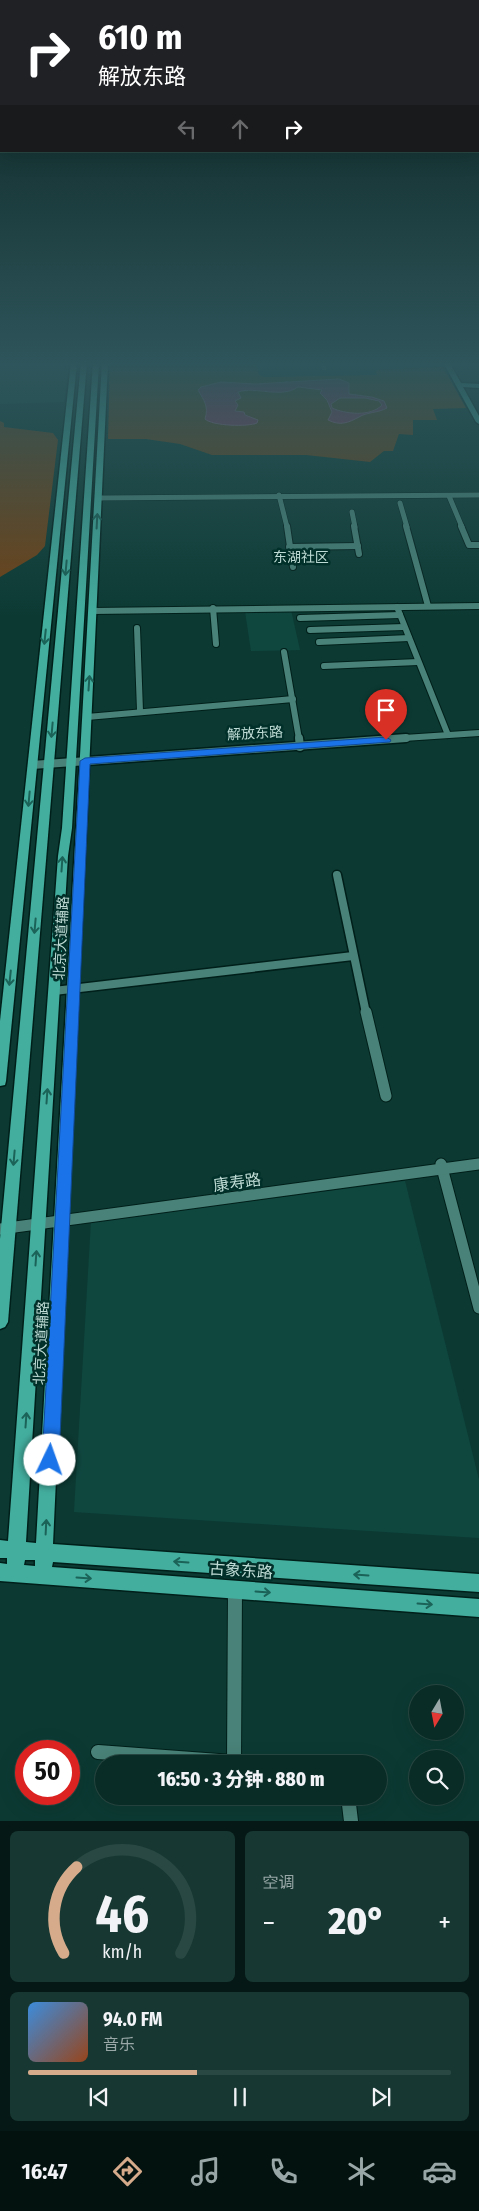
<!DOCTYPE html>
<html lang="zh">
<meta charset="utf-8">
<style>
body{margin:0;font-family:"Fira Sans Condensed","Noto Sans SC",sans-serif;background:#173832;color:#f1f3f6;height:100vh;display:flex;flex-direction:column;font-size:19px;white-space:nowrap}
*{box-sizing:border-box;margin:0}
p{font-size:16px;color:#99a7a7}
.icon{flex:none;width:28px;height:28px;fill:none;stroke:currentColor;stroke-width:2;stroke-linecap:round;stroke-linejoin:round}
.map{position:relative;height:1821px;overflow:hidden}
.details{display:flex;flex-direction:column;gap:10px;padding:10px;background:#051815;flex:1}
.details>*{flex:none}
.banner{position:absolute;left:0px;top:0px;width:480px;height:152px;box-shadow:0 5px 20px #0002,0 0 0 1px #294843;background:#202124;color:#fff;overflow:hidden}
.needle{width:32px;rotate:190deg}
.buttons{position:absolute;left:409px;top:1685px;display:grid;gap:10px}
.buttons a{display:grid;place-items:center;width:55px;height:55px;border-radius:50%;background:#092c26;box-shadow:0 5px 20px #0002,0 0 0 1px #294843;font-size:25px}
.speed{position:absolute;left:15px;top:1740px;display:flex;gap:10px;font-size:25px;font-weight:700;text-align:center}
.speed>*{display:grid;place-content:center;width:65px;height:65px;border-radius:50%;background:#092c26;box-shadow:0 5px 20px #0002,0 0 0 1px #294843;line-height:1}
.speed .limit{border:8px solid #d22;background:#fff;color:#111}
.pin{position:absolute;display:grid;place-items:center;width:42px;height:42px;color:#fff;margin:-51px -21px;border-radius:50% 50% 50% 0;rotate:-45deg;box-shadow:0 0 5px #0007}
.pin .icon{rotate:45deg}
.me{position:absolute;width:55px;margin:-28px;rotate:3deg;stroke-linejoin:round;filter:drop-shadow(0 0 4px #0008)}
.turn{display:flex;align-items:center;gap:18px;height:105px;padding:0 15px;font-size:22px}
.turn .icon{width:65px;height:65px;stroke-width:2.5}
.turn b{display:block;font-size:35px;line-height:42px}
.lanes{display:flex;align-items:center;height:48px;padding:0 15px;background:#0003;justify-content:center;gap:25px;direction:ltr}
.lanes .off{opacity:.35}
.big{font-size:38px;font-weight:800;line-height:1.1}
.details .tile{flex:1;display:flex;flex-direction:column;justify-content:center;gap:8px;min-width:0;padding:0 18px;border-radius:8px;background:#173832}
.details .dial{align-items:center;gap:0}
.dial svg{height:130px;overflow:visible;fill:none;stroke:#294843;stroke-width:7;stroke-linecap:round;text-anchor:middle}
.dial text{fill:#f1f3f6;stroke:none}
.song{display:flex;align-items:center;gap:15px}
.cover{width:60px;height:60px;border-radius:8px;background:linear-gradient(135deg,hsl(210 70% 55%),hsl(20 70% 35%))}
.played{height:5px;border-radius:2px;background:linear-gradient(90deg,#d6ab8b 40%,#294843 40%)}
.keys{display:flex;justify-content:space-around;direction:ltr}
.heat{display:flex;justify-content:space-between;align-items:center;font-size:28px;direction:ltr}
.details .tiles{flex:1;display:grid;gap:10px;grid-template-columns:1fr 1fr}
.tile:last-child{grid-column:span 2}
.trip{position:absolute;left:95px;top:1755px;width:292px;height:50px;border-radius:25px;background:#092c26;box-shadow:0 5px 20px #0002,0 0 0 1px #294843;font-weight:800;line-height:50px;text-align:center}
.tabs{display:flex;height:80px;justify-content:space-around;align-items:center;background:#04120f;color:#99a7a7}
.tabs .icon{width:35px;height:35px}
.tabs .on{color:#d6ab8b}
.tabs b{font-size:22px;color:#f1f3f6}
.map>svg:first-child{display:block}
</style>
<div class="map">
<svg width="479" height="1821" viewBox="0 0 479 1821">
<rect width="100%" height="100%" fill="#0c3a33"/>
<g fill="#0f473f">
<path d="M0,362h69l-5,40 -64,2z"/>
<path d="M291,610l9,40 -49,1 -6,-40z"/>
<path d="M405,1181l74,299v58l-405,-26 17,-290z"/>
</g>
<g fill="#704215">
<path d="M110,362h146l3,13 5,2 113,-2 -2,-5 68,-3 23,41 -33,1 4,11h-24v15l-14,-1 -6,17h-9l-14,11 -64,-7h-94l-32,-11 -34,-5h-38z"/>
<path d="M0,421l4,2v4l49,6 5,7 -13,106 -8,9 -37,22z"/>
</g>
<path fill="#a2385f" stroke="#ab6982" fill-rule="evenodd" d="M339,379l10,4v11l23,3 12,4 3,7c-9,5 -20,4 -28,9 -11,6 -19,9 -31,3l4,-8 -5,-12 -7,-7 2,-3 -24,-3c-17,12 -42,-1 -60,5l3,6 -6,3 3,4 -3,6 9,1 1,3 13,5 -1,3c-9,4 -45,3 -52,-4 4,-13 -1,-18 -7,-29l3,-3 20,-5 35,2zM340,398h25l14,3 3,4c-11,12 -37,9 -50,3l-1,-4z"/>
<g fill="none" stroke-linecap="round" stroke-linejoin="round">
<defs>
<g id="minor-far4">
<path d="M322,362l2,6"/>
<path d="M279,495l8,32"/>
<path d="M449,496l13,31"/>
<path d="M99,498l380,-3"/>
<path d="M400,503l7,24"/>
<path d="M352,512l3,15"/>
</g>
<g id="minor-far3">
<path d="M287,526l6,41"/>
<path d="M354,526l5,28"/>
<path d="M406,526l22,80"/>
<path d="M461,526l8,19h10"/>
<path d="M289,547l69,-1"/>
<path d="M397,607l51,128"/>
<path d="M213,608l3,36"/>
<path d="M92,611l387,-5"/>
<path d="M300,618l100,-3"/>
<path d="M137,628l3,83"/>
<path d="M310,630l94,-3"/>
<path d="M319,642l90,-4"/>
<path d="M284,652l15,87"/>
<path d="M324,666l94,-4"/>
<path d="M87,717l206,-18"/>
<path d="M389,739l90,-6"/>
</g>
<g id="minor-far2">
<path d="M299,738l1,9"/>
<path d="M32,765l374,-27"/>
<path d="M337,875l29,138"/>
<path d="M54,991l299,-35"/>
</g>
<g id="minor-far1">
<path d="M366,1012l20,84"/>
<path d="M441,1164l38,144"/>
<path d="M0,1229l479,-65"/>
</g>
<g id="minor">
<path d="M98,1752l160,12"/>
<path d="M234,1762l1,-172"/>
<path d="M348,1796l3,25"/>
</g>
<g id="major">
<path d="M71,362h6l-71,719 -1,4 -5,1v-65z"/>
<path d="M81,362h6l-79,960 -3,5 -5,2v-90z"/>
<path d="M93,362h6l-27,466 -4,28 -42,686 10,1 66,-1181h6l-55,1182 426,30v18l-426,-30 -1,5 427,32v18l-479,-36v-18l7,1v-6h-7v-18l8,1 50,-685 4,-28zM25,1560h10v6l-11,-1z"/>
<path d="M443,362h6l12,21 18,1v4l-16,-1 16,29v8l-3,-2z"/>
</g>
</defs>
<use href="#minor-far4" stroke="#011f1a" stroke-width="6"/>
<use href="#minor-far3" stroke="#011f1a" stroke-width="8"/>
<use href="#minor-far2" stroke="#011f1a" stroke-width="11"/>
<use href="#minor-far1" stroke="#011f1a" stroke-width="13"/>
<use href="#minor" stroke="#011f1a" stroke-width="16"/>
<use href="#major" stroke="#011f1a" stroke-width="3"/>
<use href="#minor-far4" stroke="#498278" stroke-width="5"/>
<use href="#minor-far3" stroke="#498278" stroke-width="6"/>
<use href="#minor-far2" stroke="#498278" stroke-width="8"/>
<use href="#minor-far1" stroke="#498278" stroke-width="11"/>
<use href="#minor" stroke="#498278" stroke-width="14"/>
<use href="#major" fill="#43ae9e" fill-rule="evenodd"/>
</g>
<defs><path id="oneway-shaft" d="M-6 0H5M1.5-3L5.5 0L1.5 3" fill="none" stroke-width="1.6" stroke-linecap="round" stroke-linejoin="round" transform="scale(1.25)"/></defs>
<g stroke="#1b6258">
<use href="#oneway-shaft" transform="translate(97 521) rotate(-87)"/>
<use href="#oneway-shaft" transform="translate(66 568) rotate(95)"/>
<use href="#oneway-shaft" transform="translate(45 637) rotate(96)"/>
<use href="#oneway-shaft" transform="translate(89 683) rotate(-86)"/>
<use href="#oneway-shaft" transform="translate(52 730) rotate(95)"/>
<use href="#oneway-shaft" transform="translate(29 799) rotate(95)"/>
<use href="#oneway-shaft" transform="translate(62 864) rotate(-86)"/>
<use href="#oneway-shaft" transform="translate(35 926) rotate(95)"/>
<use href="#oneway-shaft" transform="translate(10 978) rotate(96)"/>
<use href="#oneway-shaft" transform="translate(47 1096) rotate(-86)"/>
<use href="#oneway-shaft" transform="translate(14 1158) rotate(95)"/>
<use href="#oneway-shaft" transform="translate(36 1258) rotate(-86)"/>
<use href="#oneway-shaft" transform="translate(26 1420) rotate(-86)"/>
<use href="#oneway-shaft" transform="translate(46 1527) rotate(-87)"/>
<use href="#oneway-shaft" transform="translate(181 1562) rotate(-176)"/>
<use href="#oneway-shaft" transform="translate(361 1575) rotate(-176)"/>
<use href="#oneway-shaft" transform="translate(84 1578) rotate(4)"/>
<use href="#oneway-shaft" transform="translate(263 1592) rotate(4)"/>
<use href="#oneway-shaft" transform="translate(425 1604) rotate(4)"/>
</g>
<linearGradient id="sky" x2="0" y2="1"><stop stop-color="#07201c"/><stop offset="0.59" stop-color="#2e555b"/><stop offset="1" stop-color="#2e555b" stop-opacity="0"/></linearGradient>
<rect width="479" height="617" fill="url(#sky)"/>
<path fill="#1a73e8" stroke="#114b97" d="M386,737l5,3 -1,2 -300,22 -31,696 -3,6 -6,2 -6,-2 -2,-6 38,-699 5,-3z"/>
<g text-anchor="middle" stroke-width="5" stroke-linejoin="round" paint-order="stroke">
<g font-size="14" fill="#bfdbd5" stroke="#003029">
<text x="301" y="562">东湖社区</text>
</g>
<g font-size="14" fill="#bfdbd5" stroke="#003029">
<text transform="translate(255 733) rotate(-3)" y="5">解放东路</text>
<text transform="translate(61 938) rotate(-87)" y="5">北京大道辅路</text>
<text transform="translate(41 1343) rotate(-87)" y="5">北京大道辅路</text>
</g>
<g font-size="16" fill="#bfdbd5" stroke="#003029">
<text transform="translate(237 1182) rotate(-8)" y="6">康寿路</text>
<text transform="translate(241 1570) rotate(4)" y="6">古象东路</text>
</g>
</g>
</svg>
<div class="buttons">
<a><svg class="needle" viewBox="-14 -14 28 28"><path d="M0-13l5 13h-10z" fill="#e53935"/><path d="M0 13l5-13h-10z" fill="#99a7a7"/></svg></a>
<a><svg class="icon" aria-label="search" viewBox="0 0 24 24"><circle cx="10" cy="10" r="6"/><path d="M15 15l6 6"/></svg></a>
</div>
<div class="speed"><div class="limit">50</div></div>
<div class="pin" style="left:386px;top:740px;background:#d93025"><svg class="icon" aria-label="arrive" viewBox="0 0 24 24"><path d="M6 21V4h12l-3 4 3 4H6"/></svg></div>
<svg class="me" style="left:50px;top:1460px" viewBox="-20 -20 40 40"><circle r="19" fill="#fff"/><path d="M0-13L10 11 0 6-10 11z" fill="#1a73e8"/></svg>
<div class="trip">16:50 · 3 分钟 · 880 m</div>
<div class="banner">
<div class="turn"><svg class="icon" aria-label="right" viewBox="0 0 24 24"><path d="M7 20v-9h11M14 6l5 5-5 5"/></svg><div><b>610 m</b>解放东路</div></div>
<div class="lanes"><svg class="icon off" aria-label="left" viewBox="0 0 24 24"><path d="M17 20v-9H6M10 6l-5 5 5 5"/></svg><svg class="icon off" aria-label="ahead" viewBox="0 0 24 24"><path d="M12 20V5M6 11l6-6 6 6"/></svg><svg class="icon" aria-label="right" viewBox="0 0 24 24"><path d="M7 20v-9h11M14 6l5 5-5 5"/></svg></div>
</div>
</div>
<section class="details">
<div class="tiles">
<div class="tile dial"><svg viewBox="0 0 100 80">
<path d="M14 69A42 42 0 1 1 86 69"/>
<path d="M14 69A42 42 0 0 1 22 16" stroke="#d6ab8b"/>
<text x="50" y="56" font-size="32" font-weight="700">46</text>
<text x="50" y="72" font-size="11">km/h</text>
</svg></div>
<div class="tile"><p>空调</p>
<div class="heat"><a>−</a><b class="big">20°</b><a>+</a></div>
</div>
<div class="tile">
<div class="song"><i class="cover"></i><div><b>94.0 FM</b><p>音乐</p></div></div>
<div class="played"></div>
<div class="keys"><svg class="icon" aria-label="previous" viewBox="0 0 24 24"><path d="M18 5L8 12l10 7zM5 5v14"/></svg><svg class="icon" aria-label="pause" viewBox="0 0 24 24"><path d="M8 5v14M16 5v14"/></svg><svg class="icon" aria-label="next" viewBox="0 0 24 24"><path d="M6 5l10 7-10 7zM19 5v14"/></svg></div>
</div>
</div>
</section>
<nav class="tabs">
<b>16:47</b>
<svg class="icon on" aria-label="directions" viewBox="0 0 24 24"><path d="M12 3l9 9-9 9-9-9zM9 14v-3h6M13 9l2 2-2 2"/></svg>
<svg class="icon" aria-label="music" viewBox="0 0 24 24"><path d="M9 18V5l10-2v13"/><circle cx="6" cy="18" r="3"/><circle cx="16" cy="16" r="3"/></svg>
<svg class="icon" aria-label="phone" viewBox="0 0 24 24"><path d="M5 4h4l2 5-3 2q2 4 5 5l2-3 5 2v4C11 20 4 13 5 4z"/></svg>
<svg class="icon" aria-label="climate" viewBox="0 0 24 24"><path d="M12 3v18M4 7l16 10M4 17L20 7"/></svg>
<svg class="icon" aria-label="car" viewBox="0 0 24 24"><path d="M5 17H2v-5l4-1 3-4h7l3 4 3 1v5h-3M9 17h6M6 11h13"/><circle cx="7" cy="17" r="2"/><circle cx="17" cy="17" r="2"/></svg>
</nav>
